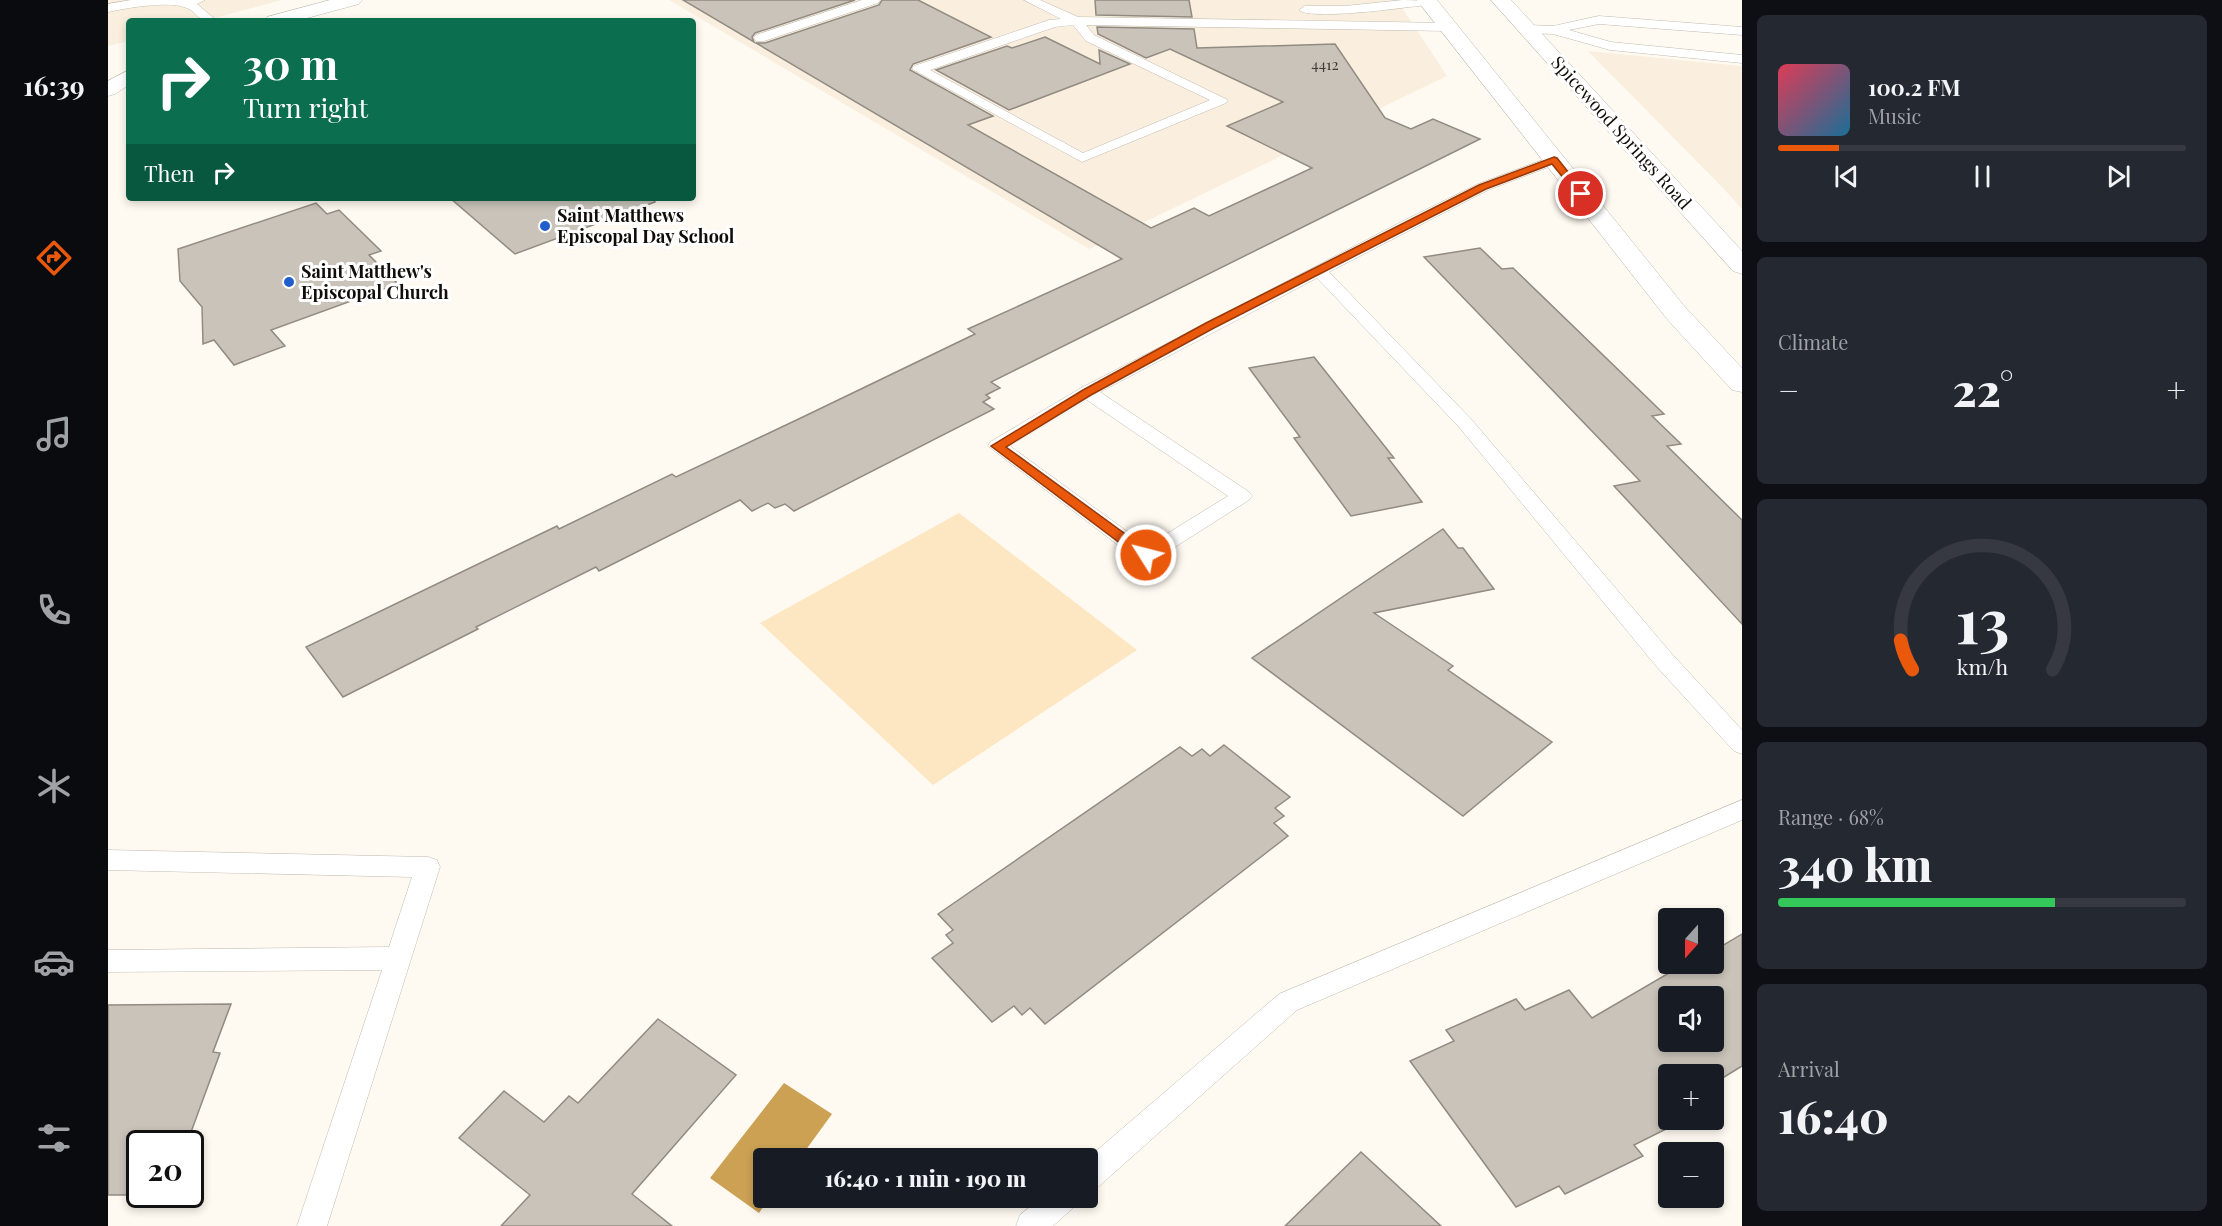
<!DOCTYPE html>
<meta charset="utf-8">
<style>
body{margin:0;font-family:"Playfair Display",serif;background:#242831;color:#f1f3f6;height:100vh;display:flex;flex-direction:column;font-size:22px;white-space:nowrap}
*{box-sizing:border-box;margin:0}
p{font-size:20px;color:#9ea1a6}
.icon{flex:none;width:33px;height:33px;fill:none;stroke:currentColor;stroke-width:2;stroke-linecap:round;stroke-linejoin:round}
.map{position:relative;flex:1;overflow:hidden}
.drawer{display:flex;flex-direction:column;gap:15px;padding:15px;background:#0d0f14;width:480px}
.drawer>*{flex:none}
.top-card{position:absolute;left:18px;top:18px;width:570px;height:183px;border-radius:6px;box-shadow:0 3px 9px #0003;background:#0b6e4f;color:#fff;overflow:hidden}
.needle{width:39px;rotate:201deg}
.fabs{position:absolute;left:1550px;top:908px;display:grid;gap:12px}
.fabs a{display:grid;place-items:center;width:66px;height:66px;border-radius:6px;background:#171b24;box-shadow:0 3px 9px #0003;font-size:30px}
.speed{position:absolute;left:18px;top:1130px;display:flex;gap:12px;font-size:30px;font-weight:700;text-align:center}
.speed>*{display:grid;place-content:center;width:78px;height:78px;border-radius:50%;background:#171b24;box-shadow:0 3px 9px #0003;line-height:1}
.speed .limit{border:3px solid #111;border-radius:9px;background:#fff;color:#111}
.pin{position:absolute;display:grid;place-items:center;width:51px;height:51px;color:#fff;margin:-26px;border:3px solid #fff;border-radius:50%;box-shadow:0 2px 6px #0007}
.me{position:absolute;width:66px;margin:-33px;rotate:306deg;stroke-linejoin:round;filter:drop-shadow(0 0 4px #0008)}
.turn{display:flex;align-items:center;gap:21px;height:126px;padding:0 18px;font-size:27px}
.turn .icon{width:78px;height:78px;stroke-width:2.5}
.turn b{display:block;font-size:42px;line-height:51px}
.then{display:flex;align-items:center;height:57px;padding:0 18px;background:#0003;gap:12px;font-size:22px}
.big{font-size:45px;font-weight:800;line-height:1.1}
.drawer .tile{flex:1;display:flex;flex-direction:column;justify-content:center;gap:9px;min-width:0;padding:0 21px;border-radius:9px;background:#242831}
.drawer .dial{align-items:center;gap:0}
.dial svg{height:156px;overflow:visible;fill:none;stroke:#363941;stroke-width:7;stroke-linecap:round;text-anchor:middle}
.dial text{fill:#f1f3f6;stroke:none}
.song{display:flex;align-items:center;gap:18px}
.cover{width:72px;height:72px;border-radius:9px;background:linear-gradient(135deg,hsl(350 70% 55%),hsl(200 70% 35%))}
.played{height:6px;border-radius:3px;background:linear-gradient(90deg,#ea580c 15%,#363941 15%)}
.keys{display:flex;justify-content:space-around;direction:ltr}
.heat{display:flex;justify-content:space-between;align-items:center;font-size:33px;direction:ltr}
.charge{height:9px;border-radius:4px;background:linear-gradient(90deg,#34c759 68%,#363941 0)}
.trip{position:absolute;left:645px;top:1148px;width:345px;height:60px;border-radius:6px;background:#171b24;box-shadow:0 3px 9px #0003;font-weight:800;line-height:60px;text-align:center}
main{display:flex;flex:1;min-height:0}
.tab-bar{display:flex;flex-direction:column;width:108px;justify-content:space-around;align-items:center;background:#090b0e;color:#9ea1a6}
.tab-bar .icon{width:42px;height:42px}
.tab-bar .current{color:#ea580c}
.tab-bar b{font-size:27px;color:#f1f3f6}
.map>svg:first-child{display:block}
</style>
<main>
<nav class="tab-bar">
<b>16:39</b>
<svg class="icon current" aria-label="directions" viewBox="0 0 24 24"><path d="M12 3l9 9-9 9-9-9zM9 14v-3h6M13 9l2 2-2 2"/></svg>
<svg class="icon" aria-label="music" viewBox="0 0 24 24"><path d="M9 18V5l10-2v13"/><circle cx="6" cy="18" r="3"/><circle cx="16" cy="16" r="3"/></svg>
<svg class="icon" aria-label="phone" viewBox="0 0 24 24"><path d="M5 4h4l2 5-3 2q2 4 5 5l2-3 5 2v4C11 20 4 13 5 4z"/></svg>
<svg class="icon" aria-label="climate" viewBox="0 0 24 24"><path d="M12 3v18M4 7l16 10M4 17L20 7"/></svg>
<svg class="icon" aria-label="car" viewBox="0 0 24 24"><path d="M5 17H2v-5l4-1 3-4h7l3 4 3 1v5h-3M9 17h6M6 11h13"/><circle cx="7" cy="17" r="2"/><circle cx="17" cy="17" r="2"/></svg>
<svg class="icon" aria-label="filters" viewBox="0 0 24 24"><path d="M4 7h16M4 17h16"/><circle cx="9" cy="7" r="2"/><circle cx="15" cy="17" r="2"/></svg>
</nav>
<div class="map">
<svg width="1634" height="1226" viewBox="0 0 1634 1226">
<rect width="100%" height="100%" fill="#fffaf1"/>
<g fill="#faefde">
<path d="M0,0h174l-79,21h-74v20l-21,5z"/>
<path d="M561,0h728l50,76 -358,173z"/>
<path d="M1480,51l154,15v143l-17,-19z"/>
</g>
<path fill="#fde7c2" d="M851,513l178,137 -204,135 -173,-162z"/>
<path fill="#cca154" d="M676,1083l48,31 -32,44h-36v39h6l-11,16 -49,-35z"/>
<g fill="#c9c3b9" stroke="#918b81" stroke-width="1.5" fill-rule="evenodd">
<path d="M575,0h172l-100,33 -3,4 2,5z"/>
<path d="M774,0h36l73,37 -78,27 -3,6 83,46 -25,9 183,103 43,-20 15,8 103,-48 -85,-42 56,-24 -113,-53 -24,9 -48,-24 -1,-7 97,2 3,19 138,-4 50,74 26,11 22,-10 47,20 -489,243 9,6 -14,7 4,3 -7,4 11,7 -200,102 -9,-7 -10,4 -7,-5 -16,8 -12,-11 -141,71 -3,-4 -120,60 2,2 -135,68 -37,-50 251,-121 2,3 113,-55 4,3 131,-62 168,-81 -7,-5 154,-70 -366,-216h9l114,-38z"/>
<path d="M987,0h94l3,17 -96,-2z"/>
<path d="M937,37l55,27 -1,-14 31,14 -121,46 -73,-40 71,-24 5,2z"/>
<path d="M342,198h204l1,4 -140,52z"/>
<path d="M208,203l11,11 12,-4 42,41 -12,4 29,29 -127,46 14,16 -51,19 -20,-25 -11,4 -1,-37 -22,-26 -2,-32z"/>
<path d="M1372,248l22,21 11,-1 151,146 -12,2 29,28 -14,2 75,74v104l-128,-138 26,-5 -216,-224z"/>
<path d="M1206,357l80,101h-6l34,44 -71,14 -57,-78 6,-1 -51,-69z"/>
<path d="M1335,529l15,19h5l31,41 -120,24 79,53 -5,4 104,72 -89,74 -211,-158z"/>
<path d="M1116,745l66,52 -15,11 9,8 -10,7 14,13 -243,188 -15,-16 -8,7 -8,-9 -22,16 -60,-64 21,-15 -7,-8 7,-5 -15,-16 242,-167 12,9 10,-7 8,7z"/>
<path d="M1634,934v132l-29,18v-10h-45v45h9l3,3 -46,23 9,11 -78,38 -6,-8 -43,21 -106,-146 44,-20 -8,-11 70,-31 9,11 44,-20 23,28 94,-55h27v-16l4,2zM1560,996h45v45h-45z"/>
<path d="M123,1004l-18,48 7,1 -33,90h-47v51l16,1h-48v-190z"/>
<path d="M550,1019l78,56 -104,119 40,32h-171l29,-31 -71,-57 45,-47 40,31 25,-26 9,7z"/>
<path d="M1253,1152l80,74h-156z"/>
</g>
<g fill="none" stroke-linecap="round" stroke-linejoin="round">
<defs>
<g id="service">
<path d="M23,0h74l-8,4 20,17c-24,0 -17,-9 -33,-14 -16,-6 -59,1 -76,5v-8z"/>
<path d="M754,0h18l-2,3 -114,38h-8l-2,-3 2,-3z"/>
<path d="M916,0h16l38,17 370,6 6,4 -6,4 -362,-6 8,10 134,65 -2,3 -144,59 -170,-93 2,-3 135,-46 12,-1zM965,25l13,16 124,59 -127,53 -153,-83 125,-43z"/>
<path d="M1295,0l30,1 -6,4c-21,2 -115,16 -128,5l6,-4h40z"/>
<path d="M1491,16l143,11v8l-143,-11 -30,6 42,12 131,13v8l-132,-13 -57,-16 -26,-1 -6,-4 6,-4 26,1z"/>
<path d="M1446,156l7,4 -2,3 -71,27 -159,82 142,147 201,235 70,76v24l-8,-3 -78,-85 -197,-239 -142,-149 -217,114 149,100 3,4 -3,4 -96,61 -7,2 -7,-2 -151,-115 2,-4 91,-54 322,-167 75,-37zM979,400l141,96 -81,50 -137,-100z"/>
<path d="M1634,800v20l-445,190 -199,177 -10,4v-33l191,-164z"/>
<path d="M0,850l320,7 9,3 3,7 -113,359h-30l85,-256 -274,2v-22l281,-3 23,-70 -304,-7z"/>
<path d="M934,1197h37l-5,10 -21,19h-37l4,-11z"/>
</g>
<g id="tertiary">
<path d="M222,0h32l-3,4 -63,17h-32l3,-4z"/>
<path d="M21,70v15l-14,9 -7,2v-15z"/>
</g>
<g id="secondary">
<path d="M1309,0h20l248,307 57,61v24l-10,-2 -65,-71z"/>
<path d="M1383,0h20l231,251v23l-9,-3z"/>
</g>
</defs>
<use href="#service" stroke="#c0bab0" stroke-width="1"/>
<use href="#tertiary" stroke="#c0bab0" stroke-width="1"/>
<use href="#secondary" stroke="#c0bab0" stroke-width="1"/>
<use href="#service" fill="#fff" fill-rule="evenodd"/>
<use href="#tertiary" fill="#fff" fill-rule="evenodd"/>
<use href="#secondary" fill="#fff" fill-rule="evenodd"/>
</g>
<path fill="#ea580c" stroke="#983908" stroke-width="1.5" d="M1446,157l3,1 27,34v4h-6l-26,-32 -66,25 -272,139 -123,67 -85,52 144,105 2,3 -2,4h-9l-150,-113 92,-56 123,-67 273,-138z"/>
<g fill="#205fcb" stroke="#fff" stroke-width="2">
<circle cx="437" cy="226" r="6"/>
<circle cx="181" cy="282" r="6"/>
</g>
<g text-anchor="middle" stroke-width="6" stroke-linejoin="round" paint-order="stroke">
<g font-size="15" fill="#3e3a36">
<text x="1217" y="70">4412</text>
</g>
<g font-size="18" fill="#100d0a" stroke="#fff">
<text transform="translate(1513 133) rotate(48)" y="6">Spicewood Springs Road</text>
</g>
<g font-size="18" font-weight="bold" fill="#100d0a" stroke="#fff" text-anchor="start">
<text x="449" y="222">Saint Matthews<tspan x="449" dy="21">Episcopal Day School</tspan></text>
<text x="193" y="278">Saint Matthew's<tspan x="193" dy="21">Episcopal Church</tspan></text>
</g>
</g>
</svg>
<div class="fabs">
<a><svg class="needle" viewBox="-14 -14 28 28"><path d="M0-13l5 13h-10z" fill="#e53935"/><path d="M0 13l5-13h-10z" fill="#9ea1a6"/></svg></a>
<a><svg class="icon" aria-label="sound" viewBox="0 0 24 24"><path d="M4 9h4l5-4v14l-5-4H4zM17 9q2 3 0 6"/></svg></a>
<a>+</a>
<a>−</a>
</div>
<div class="speed"><div class="limit">20</div></div>
<div class="pin" style="left:1473px;top:194px;background:#d93025"><svg class="icon" aria-label="arrive" viewBox="0 0 24 24"><path d="M6 21V4h12l-3 4 3 4H6"/></svg></div>
<svg class="me" style="left:1038px;top:555px" viewBox="-20 -20 40 40"><circle r="17" fill="#ea580c" stroke="#fff" stroke-width="3"/><path d="M0-11L8 9 0 5-8 9z" fill="#fff"/></svg>
<div class="trip">16:40 · 1 min · 190 m</div>
<div class="top-card">
<div class="turn"><svg class="icon" aria-label="right" viewBox="0 0 24 24"><path d="M7 20v-9h11M14 6l5 5-5 5"/></svg><div><b>30 m</b>Turn right</div></div>
<div class="then">Then<svg class="icon" aria-label="right" viewBox="0 0 24 24"><path d="M7 20v-9h11M14 6l5 5-5 5"/></svg></div>
</div>
</div>
<section class="drawer">
<div class="tile">
<div class="song"><i class="cover"></i><div><b>100.2 FM</b><p>Music</p></div></div>
<div class="played"></div>
<div class="keys"><svg class="icon" aria-label="previous" viewBox="0 0 24 24"><path d="M18 5L8 12l10 7zM5 5v14"/></svg><svg class="icon" aria-label="pause" viewBox="0 0 24 24"><path d="M8 5v14M16 5v14"/></svg><svg class="icon" aria-label="next" viewBox="0 0 24 24"><path d="M6 5l10 7-10 7zM19 5v14"/></svg></div>
</div>
<div class="tile"><p>Climate</p>
<div class="heat"><a>−</a><b class="big">22°</b><a>+</a></div>
</div>
<div class="tile dial"><svg viewBox="0 0 100 80">
<path d="M14 69A42 42 0 1 1 86 69"/>
<path d="M14 69A42 42 0 0 1 8 54" stroke="#ea580c"/>
<text x="50" y="56" font-size="32" font-weight="700">13</text>
<text x="50" y="72" font-size="11">km/h</text>
</svg></div>
<div class="tile"><p>Range · 68%</p><b class="big">340 km</b><div class="charge"></div></div>
<div class="tile"><p>Arrival</p><b class="big">16:40</b></div>
</section>
</main>
